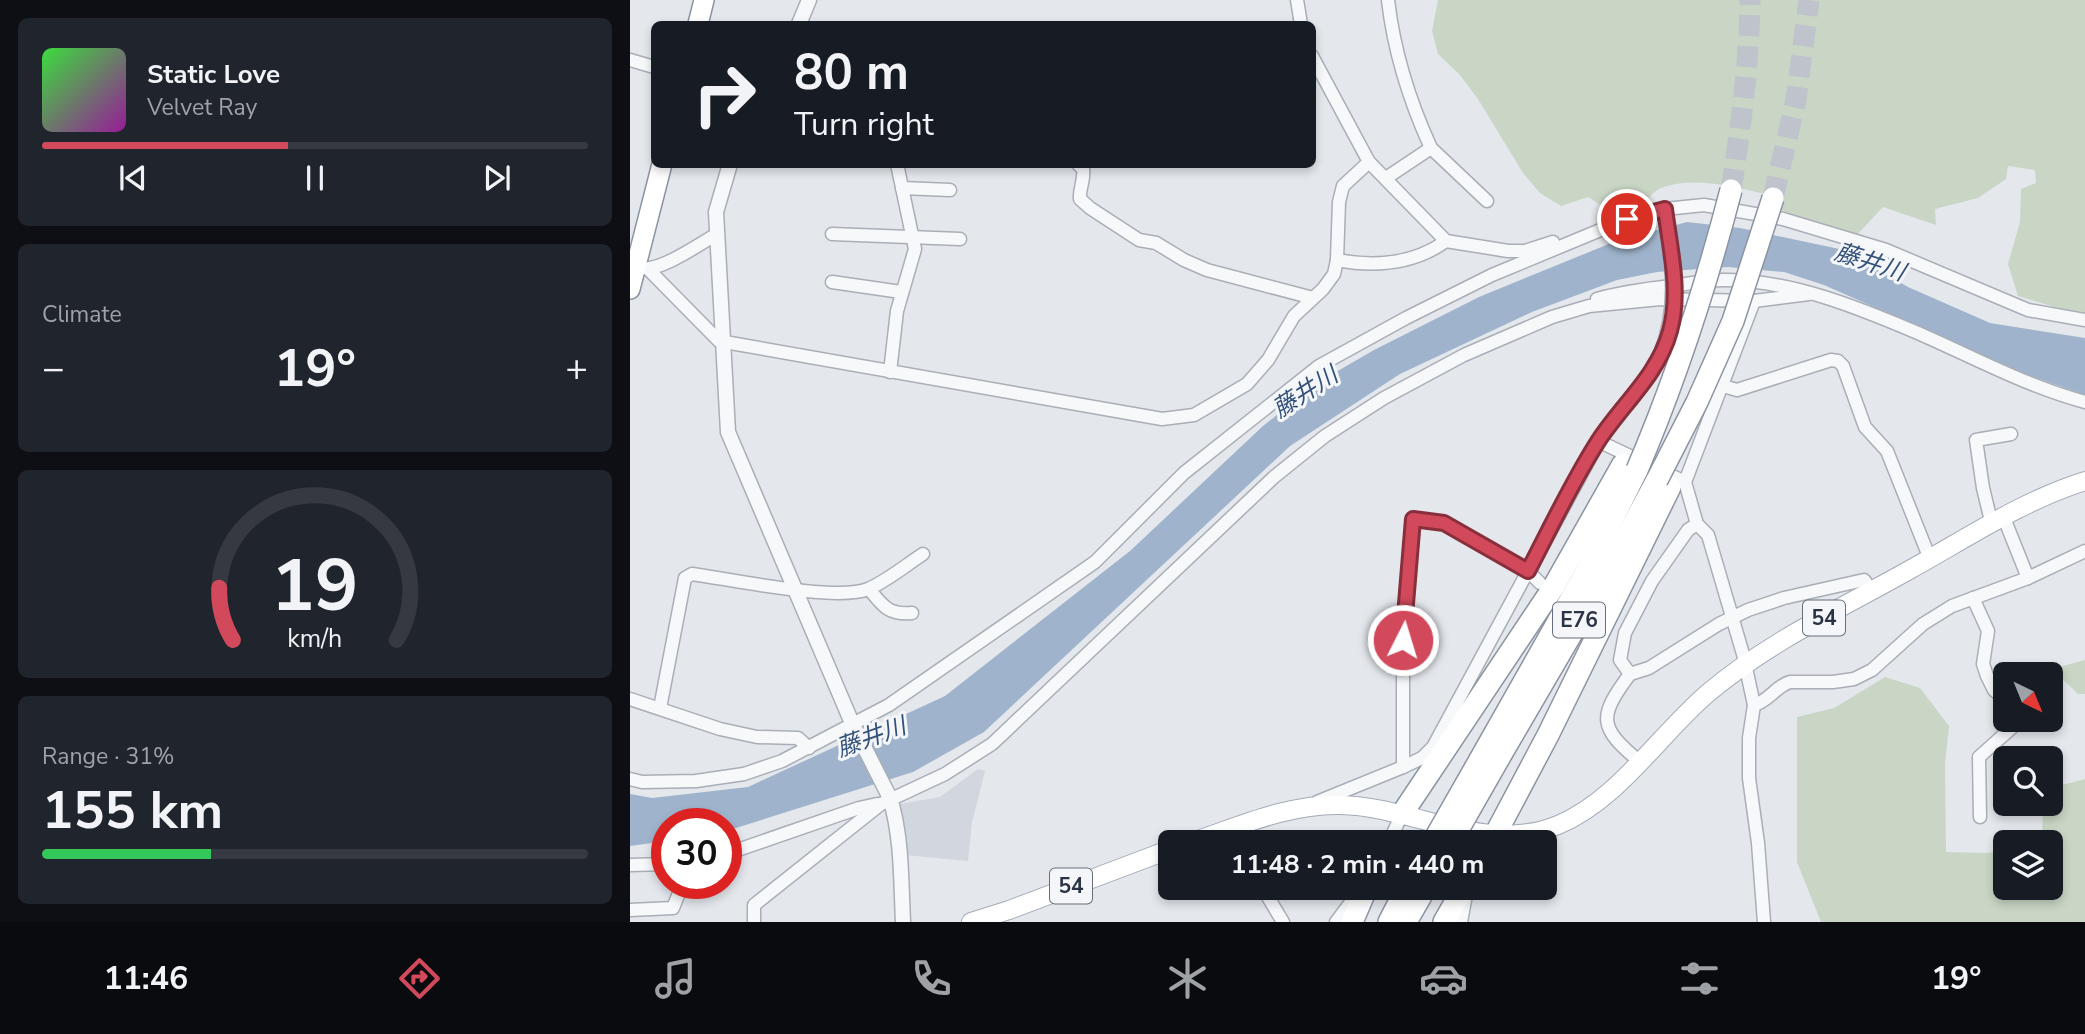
<!DOCTYPE html>
<meta charset="utf-8">
<style>
body{margin:0;font-family:"Nunito Sans","Noto Sans JP",sans-serif;background:#20242c;color:#f1f3f6;height:100vh;display:flex;flex-direction:column;font-size:26px;white-space:nowrap}
*{box-sizing:border-box;margin:0}
p{font-size:23px;color:#9ea1a6}
.icon{flex:none;width:38px;height:38px;fill:none;stroke:currentColor;stroke-width:2;stroke-linecap:round;stroke-linejoin:round}
.map{position:relative;flex:1;overflow:hidden}
.details{display:flex;flex-direction:column;gap:18px;padding:18px;background:#0d0f14;width:630px}
.details>*{flex:none}
.top-card{position:absolute;left:21px;top:21px;width:665px;height:147px;border-radius:10px;box-shadow:0 4px 10px #0003;background:#171b24;color:#f1f3f6;overflow:hidden}
.needle{width:46px;rotate:137deg}
.controls{position:absolute;left:1363px;top:662px;display:grid;gap:14px}
.controls a{display:grid;place-items:center;width:70px;height:70px;border-radius:10px;background:#171b24;box-shadow:0 4px 10px #0003;font-size:35px}
.speed{position:absolute;left:21px;top:808px;display:flex;gap:14px;font-size:35px;font-weight:700;text-align:center}
.speed>*{display:grid;place-content:center;width:91px;height:91px;border-radius:50%;background:#171b24;box-shadow:0 4px 10px #0003;line-height:1}
.speed .limit{border:10px solid #d22;background:#fff;color:#111}
.pin{position:absolute;display:grid;place-items:center;width:60px;height:60px;color:#fff;margin:-30px;border:4px solid #fff;border-radius:50%;box-shadow:0 2px 7px #0007}
.me{position:absolute;width:77px;margin:-38px;rotate:5deg;stroke-linejoin:round;filter:drop-shadow(0 0 5px #0008)}
.turn{display:flex;align-items:center;gap:24px;height:147px;padding:0 28px;font-size:32px}
.turn .icon{width:91px;height:91px;stroke-width:2.5}
.turn b{display:block;font-size:49px;line-height:60px}
.big{font-size:52px;font-weight:700;line-height:1.1}
.details .card{flex:1;display:flex;flex-direction:column;justify-content:center;gap:10px;min-width:0;padding:0 24px;border-radius:10px;background:#20242c}
.details .dial{align-items:center;gap:0}
.dial svg{height:182px;overflow:visible;fill:none;stroke:#363941;stroke-width:7;stroke-linecap:round;text-anchor:middle}
.dial text{fill:#f1f3f6;stroke:none}
.song{display:flex;align-items:center;gap:21px}
.cover{width:84px;height:84px;border-radius:10px;background:linear-gradient(135deg,hsl(120 70% 55%),hsl(300 70% 35%))}
.played{height:7px;border-radius:4px;background:linear-gradient(90deg,#d1495b 45%,#363941 45%)}
.keys{display:flex;justify-content:space-around;direction:ltr}
.heat{display:flex;justify-content:space-between;align-items:center;font-size:38px;direction:ltr}
.charge{height:10px;border-radius:5px;background:linear-gradient(90deg,#34c759 31%,#363941 0)}
.trip{position:absolute;left:528px;top:830px;width:399px;height:70px;border-radius:10px;background:#171b24;box-shadow:0 4px 10px #0003;font-weight:700;line-height:70px;text-align:center}
.menu{display:flex;height:112px;justify-content:space-around;align-items:center;background:#090b0e;color:#9ea1a6}
.menu .icon{width:49px;height:49px}
.menu .active{color:#d1495b}
.menu b{font-size:32px;color:#f1f3f6}
main{display:flex;flex:1;min-height:0}
.map>svg:first-child{display:block}
</style>
<main>
<section class="details">
<div class="card">
<div class="song"><i class="cover"></i><div><b>Static Love</b><p>Velvet Ray</p></div></div>
<div class="played"></div>
<div class="keys"><svg class="icon" aria-label="previous" viewBox="0 0 24 24"><path d="M18 5L8 12l10 7zM5 5v14"/></svg><svg class="icon" aria-label="pause" viewBox="0 0 24 24"><path d="M8 5v14M16 5v14"/></svg><svg class="icon" aria-label="next" viewBox="0 0 24 24"><path d="M6 5l10 7-10 7zM19 5v14"/></svg></div>
</div>
<div class="card"><p>Climate</p>
<div class="heat"><a>−</a><b class="big">19°</b><a>+</a></div>
</div>
<div class="card dial"><svg viewBox="0 0 100 80">
<path d="M14 69A42 42 0 1 1 86 69"/>
<path d="M14 69A42 42 0 0 1 8 46" stroke="#d1495b"/>
<text x="50" y="56" font-size="32" font-weight="700">19</text>
<text x="50" y="72" font-size="11">km/h</text>
</svg></div>
<div class="card"><p>Range · 31%</p><b class="big">155 km</b><div class="charge"></div></div>
</section>
<div class="map">
<svg width="1455" height="922" viewBox="0 0 1455 922">
<rect width="100%" height="100%" fill="#e4e7ec"/>
<path fill="#d2d6de" d="M348,769l7,2 -13,51 -4,39 -63,-6v-27l-5,-24 40,-7z"/>
<g fill="#c9d6c5">
<path d="M808,0h647v316l-67,-20 -10,-32 12,-42 1,-33 15,-6 -1,-13 -27,-4 -2,13 -28,19 -43,11 1,16 -53,-18 -27,29 -76,-26 3,-12c-38,-8 -84,-24 -122,-10 -8,3 -15,13 -21,19l-41,-3 -11,-7 -27,9 -21,-13 -17,-20 -45,-74 -18,-24 -22,-21 -6,-23z"/>
<path d="M1455,660v34h-7l-26,-25z"/>
<path d="M1255,677l35,11 29,38 -4,38 1,88 42,1 17,-2 1,36h45v-45h-9l1,-39h8v-15l34,-9v143h-264l-24,-60v-145l37,-9z"/>
</g>
<path fill="#9fb4cc" d="M1057,222l53,6 104,22 64,37 82,36 95,15v57l-57,-20 -204,-90 -40,-13 -56,-5 -71,5 -40,8 -85,32 -132,62 -110,72 -306,286 -71,40 -177,56 -10,2v-6h-59v17l-37,5v-52l22,4 96,-11 197,-91 185,-145 133,-125 54,-43 57,-33 105,-53 137,-56z"/>
<g fill="none" stroke-linecap="round" stroke-linejoin="round">
<g stroke="#bfc3cb" stroke-width="21" stroke-dasharray="21 10" stroke-linecap="butt">
<path d="M1101,190c10,-63 18,-126 19,-190"/>
<path d="M1143,198l23,-98 13,-100"/>
</g>
<defs>
<g id="minor">
<path d="M667,0l4,24"/>
<path d="M682,56l57,106 77,79 62,10h17l28,-9"/>
<path d="M0,60l24,7"/>
<path d="M801,148l56,53"/>
<path d="M448,164l5,5c2,10 -4,19 -3,30l10,9 49,32 17,3 28,17 23,10 106,28"/>
<path d="M756,178l45,-30c-22,-48 -37,-96 -43,-148"/>
<path d="M272,188l48,2"/>
<path d="M202,234l128,5"/>
<path d="M707,260c38,7 77,4 109,-19"/>
<path d="M12,268c18,4 59,-25 75,-34"/>
<path d="M18,269l71,72 443,78 32,-4 53,-31 21,-24 26,-44 29,-27 11,-15 3,-14 2,-58 4,-16 26,-24"/>
<path d="M202,282l69,10"/>
<path d="M967,299c25,-7 48,-10 74,-13 17,-2 35,-6 53,-6 67,0 133,27 194,53 55,24 108,53 167,69"/>
<path d="M1124,301l-69,181 12,42 11,11 35,119 11,51 -5,33v40l9,65 6,79"/>
<path d="M260,372l7,-61 18,-62 -18,-85"/>
<path d="M1093,386l14,4 94,-30 7,1 5,5 22,61 22,24 43,108"/>
<path d="M968,441l87,41"/>
<path d="M1374,518l24,60"/>
<path d="M1067,524l-9,6 -36,51 -27,52 -5,27 10,14 19,-6 70,-44 29,-14 36,-12 80,-18 8,11"/>
<path d="M1362,525l-9,-37 -7,-48 35,-6"/>
<path d="M239,589c14,17 19,26 43,24"/>
<path d="M1343,598l15,33 -5,33 4,12 7,14 12,11"/>
<path d="M1000,674c-32,43 -32,53 10,88"/>
<path d="M0,699l90,30 37,8 41,1 11,10"/>
<path d="M1124,705c15,-4 22,-19 36,-23h43l21,-3 18,-9 51,-46 29,-18 76,-28 57,-27"/>
<path d="M30,708l25,-130 7,-4c37,5 145,28 176,15 19,-8 38,-24 55,-35"/>
<path d="M773,767v-127l10,-121 31,4 84,48 12,12"/>
<path d="M0,779l12,3 54,-1 48,-7 38,-13 107,-56 206,-143 89,-89 135,-107 87,-48 86,-43 135,-56 38,-10 39,-4 79,14 103,31 142,60 57,10"/>
<path d="M687,802l86,-35 19,-9 11,-11 95,-176"/>
<path d="M1350,817l-1,-60 38,-34v-4"/>
<path d="M611,825l6,17"/>
<path d="M759,842l13,-28"/>
<path d="M96,854l133,-46 18,-4"/>
<path d="M0,865l37,-1"/>
<path d="M632,887l21,35"/>
<path d="M0,910l43,-2 6,-15 11,-9"/>
<path d="M124,922v-17l127,-101 64,-30 47,-30 282,-267 51,-41 59,-38 80,-43 88,-38 37,-11 71,-7 94,2 55,-7"/>
<path d="M706,922l24,-32"/>
<path d="M831,922l5,-27"/>
</g>
<g id="tertiary">
<path d="M169,24l10,-24"/>
<path d="M100,164l-14,48 12,220 124,291 38,75c12,39 11,83 13,124"/>
<path d="M898,571l70,-130 50,-64 13,-23"/>
</g>
<g id="primary">
<path d="M562,842c48,-16 96,-38 148,-37 73,1 145,50 218,20 60,-25 101,-90 150,-132 60,-51 134,-85 203,-124 56,-31 113,-69 174,-88"/>
<path d="M341,922l38,-12 162,-61"/>
</g>
<g id="trunk">
<path d="M68,24l6,-24"/>
<path d="M0,289l32,-125"/>
</g>
<g id="motorway">
<path d="M856,749l99,-175 52,-104"/>
<path d="M869,758l105,-180 53,-98"/>
<path d="M772,814l151,-226 70,-124"/>
<path d="M865,835l53,-100 122,-248"/>
<path d="M722,922l15,-35"/>
<path d="M759,922l18,-35"/>
<path d="M776,922l20,-35"/>
<path d="M814,922l20,-35"/>
</g>
</defs>
<use href="#minor" stroke="#a9aeb7" stroke-width="15"/>
<use href="#tertiary" stroke="#a9aeb7" stroke-width="17"/>
<use href="#primary" stroke="#a3abb8" stroke-width="20"/>
<use href="#trunk" stroke="#8b94a3" stroke-width="22"/>
<use href="#motorway" stroke="#8b94a3" stroke-width="24"/>
<use href="#minor" stroke="#f7f8fa" stroke-width="12"/>
<use href="#tertiary" stroke="#f7f8fa" stroke-width="14"/>
<use href="#primary" stroke="#fff" stroke-width="18"/>
<use href="#trunk" stroke="#fff" stroke-width="19"/>
<use href="#motorway" stroke="#fff" stroke-width="21"/>
<defs>
<path id="tertiary-bridge" d="M1031,354c20,-50 11,-93 4,-145"/>
<g id="motorway-bridge">
<path d="M1007,470c39,-91 69,-184 94,-280"/>
<path d="M1027,480l40,-78 36,-81 40,-123"/>
<path d="M803,842l53,-93"/>
<path d="M821,842l48,-84"/>
</g>
</defs>
<use href="#tertiary-bridge" stroke="#a9aeb7" stroke-width="17" stroke-linecap="butt"/>
<use href="#motorway-bridge" stroke="#8b94a3" stroke-width="24" stroke-linecap="butt"/>
<use href="#tertiary-bridge" stroke="#f7f8fa" stroke-width="14"/>
<use href="#motorway-bridge" stroke="#fff" stroke-width="21"/>
</g>
<g fill="none" stroke-linecap="round" stroke-linejoin="round">
<defs>
<path id="route" d="M773,640l10,-121 31,4 84,48c22,-42 43,-87 69,-128 23,-37 61,-67 73,-112 11,-39 0,-83 -5,-122l-38,10"/>
</defs>
<use href="#route" stroke="#882f3b" stroke-width="18"/>
<use href="#route" stroke="#d1495b" stroke-width="12"/>
</g>
<g text-anchor="middle" stroke-width="6" stroke-linejoin="round" paint-order="stroke">
<g fill="#f4f6f9" stroke="#676e7b" stroke-width="2">
<rect x="1173" y="600.5" width="42" height="35" rx="5"/>
<rect x="923" y="602.5" width="52" height="35" rx="5"/>
<rect x="420" y="868.5" width="42" height="35" rx="5"/>
</g>
<g font-size="21" font-weight="bold" fill="#2b3445">
<text x="1194" y="625">54</text>
<text x="949" y="627">E76</text>
<text x="441" y="893">54</text>
</g>
<g font-size="24" font-style="italic" fill="#34527a" stroke="#f4f6f9">
<text transform="translate(1240 262) rotate(18)" y="8">藤井川</text>
<text transform="translate(675 392) rotate(-33)" y="8">藤井川</text>
<text transform="translate(241 737) rotate(-20)" y="8">藤井川</text>
</g>
</g>
</svg>
<div class="controls">
<a><svg class="needle" viewBox="-14 -14 28 28"><path d="M0-13l5 13h-10z" fill="#e53935"/><path d="M0 13l5-13h-10z" fill="#9ea1a6"/></svg></a>
<a><svg class="icon" aria-label="search" viewBox="0 0 24 24"><circle cx="10" cy="10" r="6"/><path d="M15 15l6 6"/></svg></a>
<a><svg class="icon" aria-label="layers" viewBox="0 0 24 24"><path d="M12 4l9 5-9 5-9-5zM3 14l9 5 9-5"/></svg></a>
</div>
<div class="speed"><div class="limit">30</div></div>
<div class="pin" style="left:997px;top:219px;background:#d93025"><svg class="icon" aria-label="arrive" viewBox="0 0 24 24"><path d="M6 21V4h12l-3 4 3 4H6"/></svg></div>
<svg class="me" style="left:773px;top:640px" viewBox="-20 -20 40 40"><circle r="17" fill="#d1495b" stroke="#fff" stroke-width="3"/><path d="M0-11L8 9 0 5-8 9z" fill="#fff"/></svg>
<div class="trip">11:48 · 2 min · 440 m</div>
<div class="top-card">
<div class="turn"><svg class="icon" aria-label="right" viewBox="0 0 24 24"><path d="M7 20v-9h11M14 6l5 5-5 5"/></svg><div><b>80 m</b>Turn right</div></div>
</div>
</div>
</main>
<nav class="menu">
<b>11:46</b>
<svg class="icon active" aria-label="directions" viewBox="0 0 24 24"><path d="M12 3l9 9-9 9-9-9zM9 14v-3h6M13 9l2 2-2 2"/></svg>
<svg class="icon" aria-label="music" viewBox="0 0 24 24"><path d="M9 18V5l10-2v13"/><circle cx="6" cy="18" r="3"/><circle cx="16" cy="16" r="3"/></svg>
<svg class="icon" aria-label="phone" viewBox="0 0 24 24"><path d="M5 4h4l2 5-3 2q2 4 5 5l2-3 5 2v4C11 20 4 13 5 4z"/></svg>
<svg class="icon" aria-label="climate" viewBox="0 0 24 24"><path d="M12 3v18M4 7l16 10M4 17L20 7"/></svg>
<svg class="icon" aria-label="car" viewBox="0 0 24 24"><path d="M5 17H2v-5l4-1 3-4h7l3 4 3 1v5h-3M9 17h6M6 11h13"/><circle cx="7" cy="17" r="2"/><circle cx="17" cy="17" r="2"/></svg>
<svg class="icon" aria-label="filters" viewBox="0 0 24 24"><path d="M4 7h16M4 17h16"/><circle cx="9" cy="7" r="2"/><circle cx="15" cy="17" r="2"/></svg>
<b>19°</b>
</nav>
